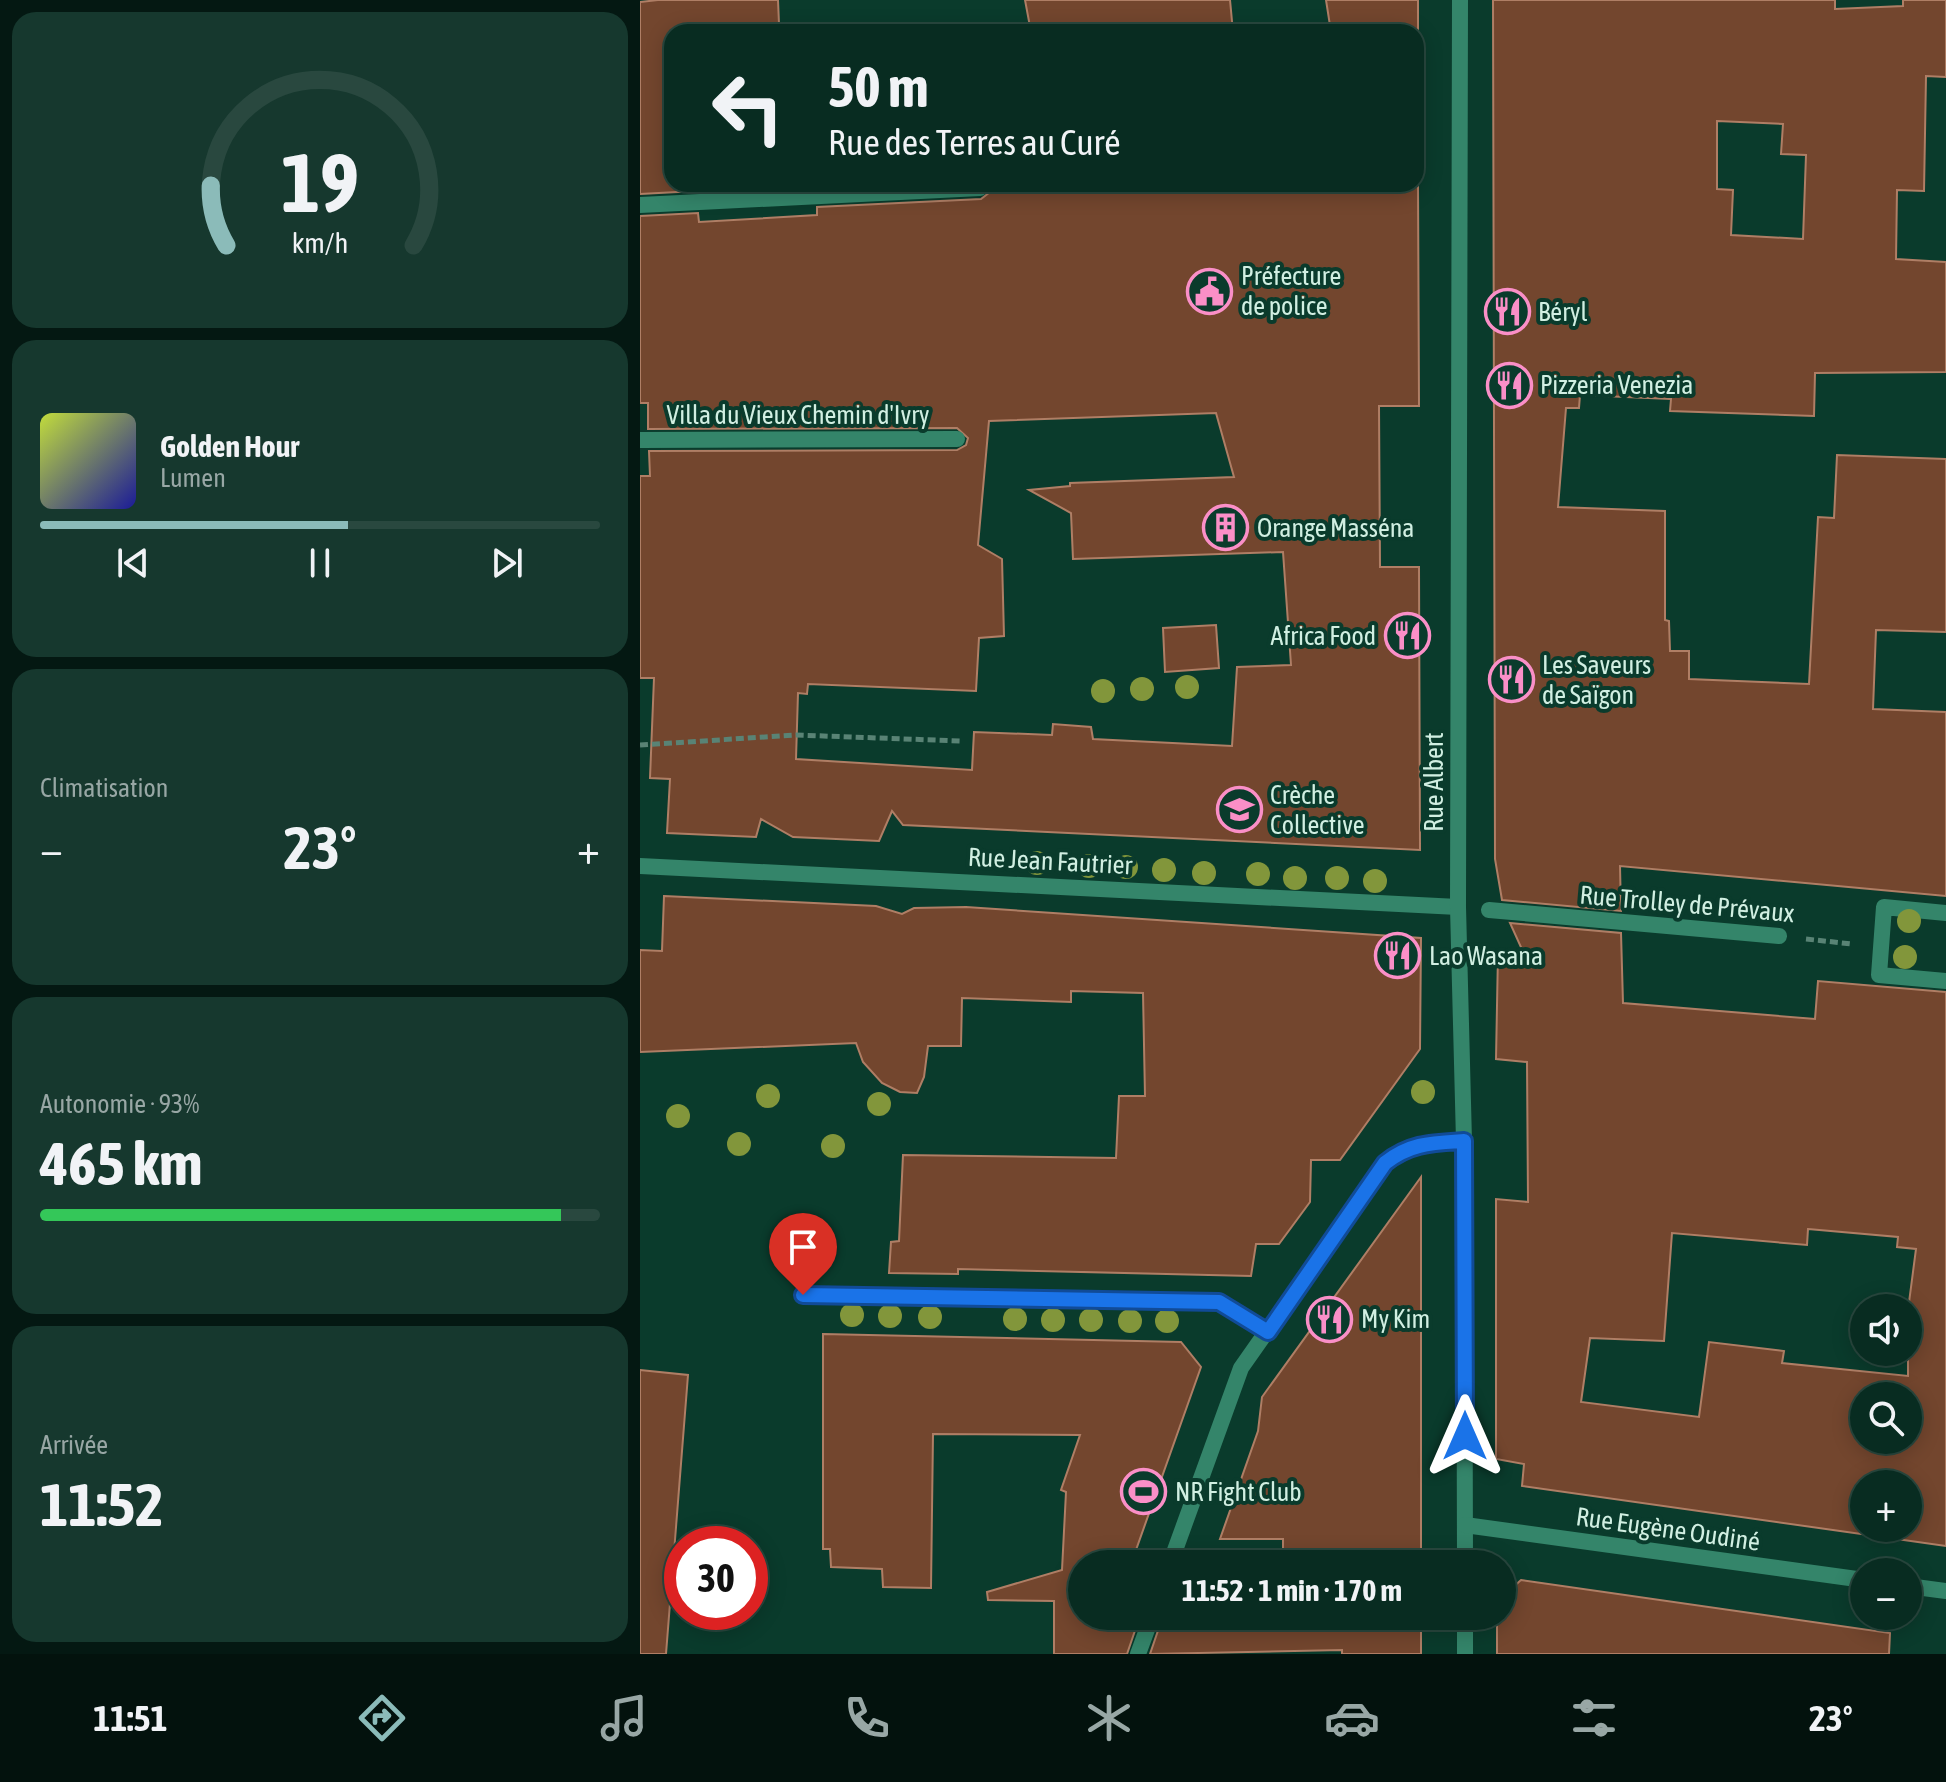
<!DOCTYPE html>
<html lang="fr">
<meta charset="utf-8">
<style>
body{margin:0;font-family:"Asap Condensed",sans-serif;background:#16382e;color:#f1f3f6;height:100vh;display:flex;flex-direction:column;font-size:30px;white-space:nowrap}
*{box-sizing:border-box;margin:0}
p{font-size:26px;color:#98a7a5}
.icon{flex:none;width:44px;height:44px;fill:none;stroke:currentColor;stroke-width:2;stroke-linecap:round;stroke-linejoin:round}
.map{position:relative;flex:1;overflow:hidden}
.drawer{display:flex;flex-direction:column;gap:12px;padding:12px;background:#041812;width:640px}
.drawer>*{flex:none}
.hud{position:absolute;left:24px;top:24px;width:760px;height:168px;border-radius:24px;box-shadow:0 4px 20px #0003,0 0 0 2px #29483f;background:#082c21;color:#f1f3f6;overflow:hidden}
.fabs{position:absolute;left:1210px;top:1294px;display:grid;gap:16px}
.fabs a{display:grid;place-items:center;width:72px;height:72px;border-radius:50%;background:#082c21;box-shadow:0 4px 20px #0003,0 0 0 2px #29483f;font-size:40px}
.speed{position:absolute;left:24px;top:1526px;display:flex;gap:16px;font-size:40px;font-weight:700;text-align:center}
.speed>*{display:grid;place-content:center;width:104px;height:104px;border-radius:50%;background:#082c21;box-shadow:0 4px 20px #0003,0 0 0 2px #29483f;line-height:1}
.speed .limit{border:12px solid #d22;background:#fff;color:#111}
.pin{position:absolute;display:grid;place-items:center;width:68px;height:68px;color:#fff;margin:-82px -34px;border-radius:50% 50% 50% 0;rotate:-45deg;box-shadow:0 0 8px #0007}
.pin .icon{rotate:45deg}
.me{position:absolute;width:88px;margin:-44px;rotate:0deg;stroke-linejoin:round;filter:drop-shadow(0 0 6px #0008)}
.turn{display:flex;align-items:center;gap:28px;height:168px;padding:0 32px;font-size:36px}
.turn .icon{width:104px;height:104px;stroke-width:2.5}
.turn b{display:block;font-size:56px;line-height:68px}
.big{font-size:60px;font-weight:700;line-height:1.1}
.drawer .widget{flex:1;display:flex;flex-direction:column;justify-content:center;gap:12px;min-width:0;padding:0 28px;border-radius:24px;background:#16382e}
.drawer .dial{align-items:center;gap:0}
.dial svg{height:208px;overflow:visible;fill:none;stroke:#29483f;stroke-width:7;stroke-linecap:round;text-anchor:middle}
.dial text{fill:#f1f3f6;stroke:none}
.song{display:flex;align-items:center;gap:24px}
.cover{width:96px;height:96px;border-radius:12px;background:linear-gradient(135deg,hsl(70 70% 55%),hsl(240 70% 35%))}
.played{height:8px;border-radius:4px;background:linear-gradient(90deg,#8bbbb9 55%,#29483f 55%)}
.keys{display:flex;justify-content:space-around;direction:ltr}
.heat{display:flex;justify-content:space-between;align-items:center;font-size:44px;direction:ltr}
.charge{height:12px;border-radius:6px;background:linear-gradient(90deg,#34c759 93%,#29483f 0)}
.trip{position:absolute;left:428px;top:1550px;width:448px;height:80px;border-radius:40px;background:#082c21;box-shadow:0 4px 20px #0003,0 0 0 2px #29483f;font-weight:700;line-height:80px;text-align:center}
.tabs{display:flex;height:128px;justify-content:space-around;align-items:center;background:#03120d;color:#98a7a5}
.tabs .icon{width:56px;height:56px}
.tabs .selected{color:#8bbbb9}
.tabs b{font-size:36px;color:#f1f3f6}
main{display:flex;flex:1;min-height:0}
.map>svg:first-child{display:block}
</style>
<main>
<section class="drawer">
<div class="widget dial"><svg viewBox="0 0 100 80">
<path d="M14 69A42 42 0 1 1 86 69"/>
<path d="M14 69A42 42 0 0 1 8 46" stroke="#8bbbb9"/>
<text x="50" y="56" font-size="32" font-weight="700">19</text>
<text x="50" y="72" font-size="11">km/h</text>
</svg></div>
<div class="widget">
<div class="song"><i class="cover"></i><div><b>Golden Hour</b><p>Lumen</p></div></div>
<div class="played"></div>
<div class="keys"><svg class="icon" aria-label="previous" viewBox="0 0 24 24"><path d="M18 5L8 12l10 7zM5 5v14"/></svg><svg class="icon" aria-label="pause" viewBox="0 0 24 24"><path d="M8 5v14M16 5v14"/></svg><svg class="icon" aria-label="next" viewBox="0 0 24 24"><path d="M6 5l10 7-10 7zM19 5v14"/></svg></div>
</div>
<div class="widget"><p>Climatisation</p>
<div class="heat"><a>−</a><b class="big">23°</b><a>+</a></div>
</div>
<div class="widget"><p>Autonomie · 93%</p><b class="big">465 km</b><div class="charge"></div></div>
<div class="widget"><p>Arrivée</p><b class="big">11:52</b></div>
</section>
<div class="map">
<svg width="1306" height="1654" viewBox="0 0 1306 1654">
<rect width="100%" height="100%" fill="#0a3b2c"/>
<g fill="#73462e" stroke="#af7e65" stroke-width="2" fill-rule="evenodd">
<path d="M18,0h120l1,24 -107,8v152h23l1,7 -56,3v-192z"/>
<path d="M385,0h205l3,32h-89l-1,-6 -112,6z"/>
<path d="M686,0h92v32h-87z"/>
<path d="M853,0h342v9l68,-3v-6h43v77l-20,-1 -2,115 -27,-1 -1,69 50,3v110l-131,1 -1,43 -144,-5 1,-12 -91,-4 -1,13h-13l-8,99 107,4v109l4,1 1,30h19v28l120,5 9,-167 16,1 3,-63 109,4v173l-70,-2 -3,79 73,3v184l-326,-30 1,45 -119,-11 -7,-41zM1077,121l66,3 -2,30 25,1 -3,84 -72,-4 2,-45 -16,-1z"/>
<path d="M350,184h428l1,222h-40l1,161h39l1,283 -517,-25 -11,-14 -13,30 -86,-4 -32,-18 -5,18 -89,-4 3,-54 -20,-1 4,-100h-14v-202h10l-1,-25 308,-1 9,-5 2,-7 -11,-10 -309,1v-26h-8v-187l58,-3 1,9 118,-7v-8l164,-8 9,-7zM576,413l18,64 -164,6v3l-41,4 42,23 2,46 210,-7 8,113 -54,2 -5,79 -139,-7 -2,-12 -38,-3 -1,11 -78,-3 -2,38 -176,-11 2,-66 9,1 1,-10 168,7 3,-53 25,-2 -2,-77 -24,-14 11,-124z"/>
<path d="M576,625l3,43 -54,4 -2,-44z"/>
<path d="M24,896l212,10 26,8 12,-6 52,-1 455,31 -1,111 -80,111h-29l-1,42 -31,42h-23l-5,32 -293,-7v5l-69,-1 2,-31 8,-1 4,-86 213,3 3,-62h26l-2,-103 -72,-2v11l-109,-4 -1,48h-33l-4,31 -7,16 -17,-1 -18,-9 -19,-21 -7,-19 -216,9v-102l22,1z"/>
<path d="M870,923l111,10 2,70 192,16 3,-38 128,11v554l-424,-60 2,-22 -28,-5v-260l32,3 -1,-140 -31,-3 2,-106 27,3zM1168,1229l90,8 -1,10 19,2 -8,61v66l-126,-13 2,-12 -75,-9 -10,75 -118,-15 9,-64 74,3 8,-108 135,12zM1224,1396h44v44h-44zM1224,1484h44v44h-44z"/>
<path d="M781,1177v387h-69v-11l-69,-1v-13h-63l38,-108 4,-34z"/>
<path d="M183,1334l358,8 20,25 -70,197h-49v52h58l-13,38h-73v-53l-66,-1 -1,-8 75,-22 4,-78 -5,-2 19,-55 -147,-1 -2,154 -48,-1 -1,-18 -51,-2 -1,-18h-7z"/>
<path d="M0,1370l48,5 -22,279h-26z"/>
<path d="M881,1580l369,53 -1,21h-392v-38h5v-19z"/>
<path d="M523,1616h258v38h-79v-4l-192,4z"/>
</g>
<g fill="none" stroke-linecap="round" stroke-linejoin="round">
<g stroke="#598375" stroke-width="5" stroke-dasharray="8 4" stroke-linecap="butt">
<path d="M0,745l156,-10 165,6"/>
<path d="M1166,939l46,5"/>
</g>
<g stroke="#34856a" stroke-width="16">
<path d="M0,205l340,-17 -1,-4"/>
<path d="M0,440l317,-1"/>
</g>
<g stroke="#34856a" stroke-width="16">
<path d="M0,866l818,41"/>
<path d="M849,910l290,26"/>
<path d="M1306,913l-62,-6 -5,68 67,6"/>
</g>
<g stroke="#34856a" stroke-width="16">
<path d="M820,0l-2,907 6,234 1,423"/>
<path d="M163,1295l416,7 49,30"/>
<path d="M825,1525l399,55"/>
<path d="M530,1564l71,-196 144,-205c25,-20 47,-20 79,-22"/>
<path d="M1268,1586l38,5"/>
<path d="M825,1616v38"/>
<path d="M498,1654l14,-38"/>
</g>
</g>
<g fill="#82963b">
<circle cx="547" cy="687" r="12"/>
<circle cx="502" cy="689" r="12"/>
<circle cx="463" cy="691" r="12"/>
<circle cx="397" cy="863" r="12"/>
<circle cx="449" cy="866" r="12"/>
<circle cx="486" cy="867" r="12"/>
<circle cx="524" cy="870" r="12"/>
<circle cx="564" cy="873" r="12"/>
<circle cx="618" cy="874" r="12"/>
<circle cx="655" cy="878" r="12"/>
<circle cx="697" cy="878" r="12"/>
<circle cx="735" cy="881" r="12"/>
<circle cx="1269" cy="921" r="12"/>
<circle cx="1265" cy="957" r="12"/>
<circle cx="783" cy="1092" r="12"/>
<circle cx="128" cy="1096" r="12"/>
<circle cx="239" cy="1104" r="12"/>
<circle cx="38" cy="1116" r="12"/>
<circle cx="99" cy="1144" r="12"/>
<circle cx="193" cy="1146" r="12"/>
<circle cx="212" cy="1315" r="12"/>
<circle cx="250" cy="1316" r="12"/>
<circle cx="290" cy="1317" r="12"/>
<circle cx="375" cy="1319" r="12"/>
<circle cx="413" cy="1320" r="12"/>
<circle cx="451" cy="1320" r="12"/>
<circle cx="490" cy="1321" r="12"/>
<circle cx="527" cy="1321" r="12"/>
</g>
<g fill="none" stroke-linecap="round" stroke-linejoin="round">
<defs>
<path id="route" d="M163,1295l416,7 49,30 117,-169c25,-20 47,-20 79,-22l1,295"/>
</defs>
<use href="#route" stroke="#114b97" stroke-width="20"/>
<use href="#route" stroke="#1a73e8" stroke-width="14"/>
</g>
<defs>
<symbol id="civic-ring" viewBox="-11 -11 22 22"><circle r="9.5" fill="#0a3b2c" stroke="#fa8fc7" stroke-width="1.5"/><path d="M-.6-6.5H3V-4.5H.6V-3L4-1V1h2V6H-6V1h2V-1L-.6-3ZM-1.2 2.5V6h2.4V2.5Z" fill="#fa8fc7"/></symbol>
<symbol id="restaurant-ring" viewBox="-11 -11 22 22"><circle r="9.5" fill="#0a3b2c" stroke="#fa8fc7" stroke-width="1.5"/><path d="M-5-6h1v4h1v-4h1v4h1v-4h1v5L-1.5 .5V6h-2V.5L-5-1ZM5-6V6H3V1.5H1.5Q1.5-4 5-6Z" fill="#fa8fc7"/></symbol>
<symbol id="building-ring" viewBox="-11 -11 22 22"><circle r="9.5" fill="#0a3b2c" stroke="#fa8fc7" stroke-width="1.5"/><path d="M-4-6H4V6H1V3H-1V6H-4ZM-2.5-4.3h1.7v1.8h-1.7ZM.8-4.3h1.7v1.8H.8ZM-2.5-1h1.7V.8h-1.7ZM.8-1h1.7V.8H.8Z" fill="#fa8fc7"/></symbol>
<symbol id="school-ring" viewBox="-11 -11 22 22"><circle r="9.5" fill="#0a3b2c" stroke="#fa8fc7" stroke-width="1.5"/><path d="M0-5L7-2L0 1L-7-2ZM-4 1L0 2.5L4 1V4Q0 6-4 4Z" fill="#fa8fc7"/></symbol>
<symbol id="stadium-ring" viewBox="-11 -11 22 22"><circle r="9.5" fill="#0a3b2c" stroke="#fa8fc7" stroke-width="1.5"/><path d="M0-5a6.5 5 0 1 0 0 10a6.5 5 0 1 0 0-10ZM-3.5-1.8h7v3.6h-7Z" fill="#fa8fc7"/></symbol>
</defs>
<g fill-rule="evenodd">
<use href="#civic-ring" x="544" y="266" width="51" height="51"/>
<use href="#restaurant-ring" x="842" y="286" width="51" height="51"/>
<use href="#restaurant-ring" x="844" y="360" width="51" height="51"/>
<use href="#building-ring" x="560" y="502" width="51" height="51"/>
<use href="#restaurant-ring" x="742" y="610" width="51" height="51"/>
<use href="#restaurant-ring" x="846" y="654" width="51" height="51"/>
<use href="#school-ring" x="574" y="784" width="51" height="51"/>
<use href="#restaurant-ring" x="732" y="930" width="51" height="51"/>
<use href="#restaurant-ring" x="664" y="1294" width="51" height="51"/>
<use href="#stadium-ring" x="478" y="1466" width="51" height="51"/>
</g>
<g text-anchor="middle" stroke-width="8" stroke-linejoin="round" paint-order="stroke">
<g font-size="26" fill="#d1efe2" stroke="#0a3b2c" text-anchor="start">
<text x="601" y="285">Préfecture<tspan x="601" dy="30">de police</tspan></text>
<text x="898" y="321">Béryl</text>
<text x="900" y="394">Pizzeria Venezia</text>
<text x="617" y="537">Orange Masséna</text>
<text x="736" y="645" text-anchor="end">Africa Food</text>
<text x="902" y="674">Les Saveurs<tspan x="902" dy="30">de Saïgon</tspan></text>
<text x="630" y="804">Crèche<tspan x="630" dy="30">Collective</tspan></text>
<text x="789" y="965">Lao Wasana</text>
<text x="721" y="1328">My Kim</text>
<text x="535" y="1501">NR Fight Club</text>
</g>
<g font-size="26" fill="#d1efe2" stroke="#0a3b2c">
<text x="158" y="424">Villa du Vieux Chemin d'Ivry</text>
<text transform="translate(794 782) rotate(-90)" y="9">Rue Albert</text>
<text transform="translate(410 861) rotate(3)" y="9">Rue Jean Fautrier</text>
<text transform="translate(1047 904) rotate(5)" y="9">Rue Trolley de Prévaux</text>
<text transform="translate(1028 1529) rotate(8)" y="9">Rue Eugène Oudiné</text>
</g>
</g>
</svg>
<div class="fabs">
<a><svg class="icon" aria-label="sound" viewBox="0 0 24 24"><path d="M4 9h4l5-4v14l-5-4H4zM17 9q2 3 0 6"/></svg></a>
<a><svg class="icon" aria-label="search" viewBox="0 0 24 24"><circle cx="10" cy="10" r="6"/><path d="M15 15l6 6"/></svg></a>
<a>+</a>
<a>−</a>
</div>
<div class="speed"><div class="limit">30</div></div>
<div class="pin" style="left:163px;top:1295px;background:#d93025"><svg class="icon" aria-label="arrive" viewBox="0 0 24 24"><path d="M6 21V4h12l-3 4 3 4H6"/></svg></div>
<svg class="me" style="left:825px;top:1436px" viewBox="-20 -20 40 40"><path d="M0-17L14 15 0 8-14 15z" fill="#1a73e8" stroke="#fff" stroke-width="4"/></svg>
<div class="trip">11:52 · 1 min · 170 m</div>
<div class="hud">
<div class="turn"><svg class="icon" aria-label="left" viewBox="0 0 24 24"><path d="M17 20v-9H6M10 6l-5 5 5 5"/></svg><div><b>50 m</b>Rue des Terres au Curé</div></div>
</div>
</div>
</main>
<nav class="tabs">
<b>11:51</b>
<svg class="icon selected" aria-label="directions" viewBox="0 0 24 24"><path d="M12 3l9 9-9 9-9-9zM9 14v-3h6M13 9l2 2-2 2"/></svg>
<svg class="icon" aria-label="music" viewBox="0 0 24 24"><path d="M9 18V5l10-2v13"/><circle cx="6" cy="18" r="3"/><circle cx="16" cy="16" r="3"/></svg>
<svg class="icon" aria-label="phone" viewBox="0 0 24 24"><path d="M5 4h4l2 5-3 2q2 4 5 5l2-3 5 2v4C11 20 4 13 5 4z"/></svg>
<svg class="icon" aria-label="climate" viewBox="0 0 24 24"><path d="M12 3v18M4 7l16 10M4 17L20 7"/></svg>
<svg class="icon" aria-label="car" viewBox="0 0 24 24"><path d="M5 17H2v-5l4-1 3-4h7l3 4 3 1v5h-3M9 17h6M6 11h13"/><circle cx="7" cy="17" r="2"/><circle cx="17" cy="17" r="2"/></svg>
<svg class="icon" aria-label="filters" viewBox="0 0 24 24"><path d="M4 7h16M4 17h16"/><circle cx="9" cy="7" r="2"/><circle cx="15" cy="17" r="2"/></svg>
<b>23°</b>
</nav>
